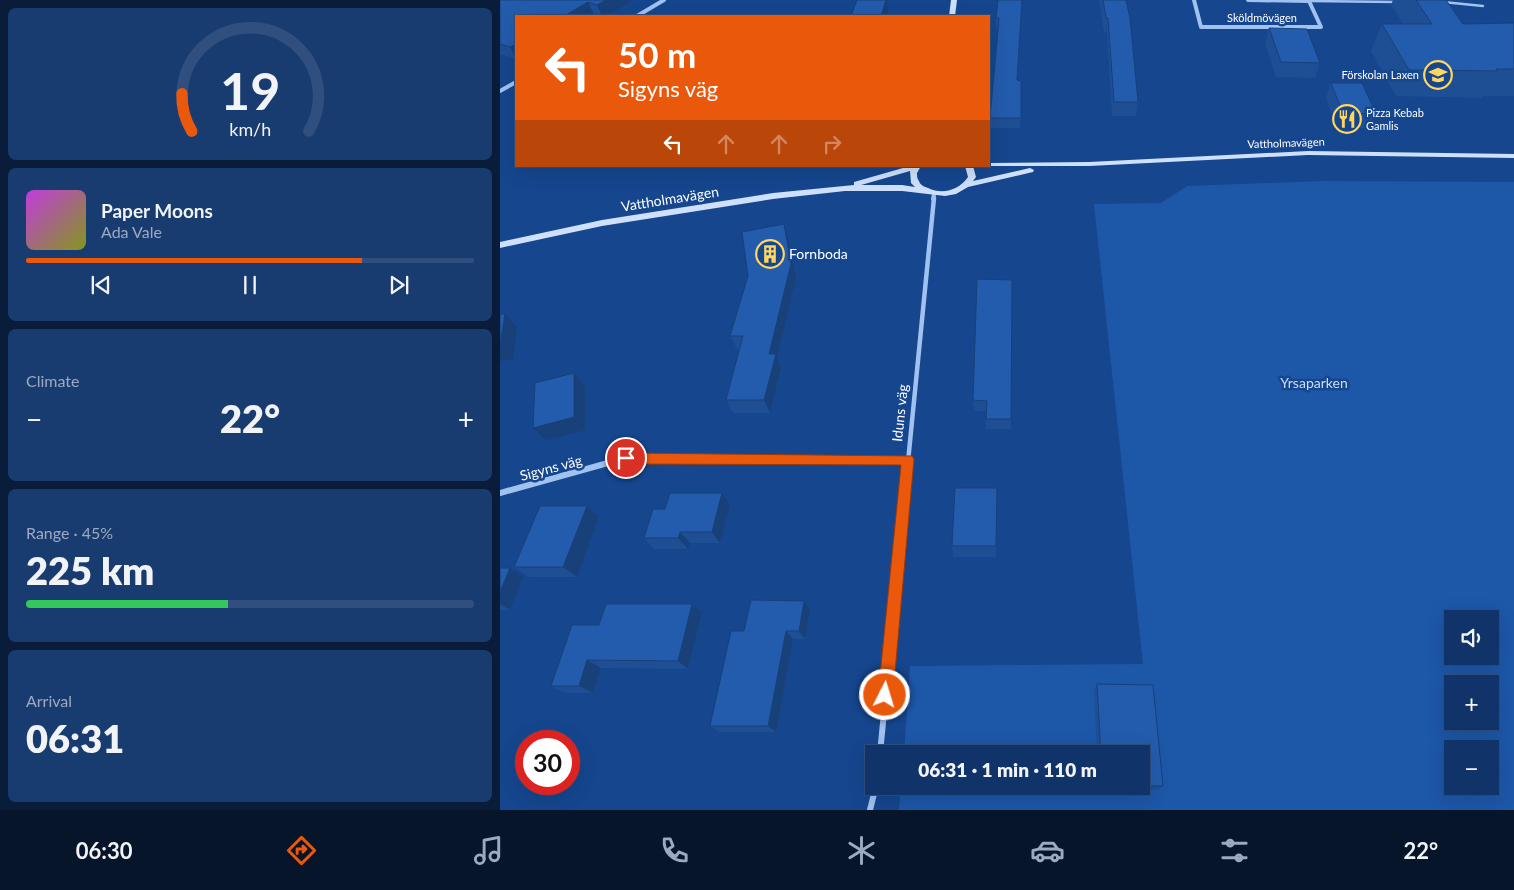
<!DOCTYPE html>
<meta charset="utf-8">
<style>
body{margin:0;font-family:Lato,sans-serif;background:#193c70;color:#f1f3f6;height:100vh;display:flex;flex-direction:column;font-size:19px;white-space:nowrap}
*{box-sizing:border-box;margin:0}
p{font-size:16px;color:#9caac1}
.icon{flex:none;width:28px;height:28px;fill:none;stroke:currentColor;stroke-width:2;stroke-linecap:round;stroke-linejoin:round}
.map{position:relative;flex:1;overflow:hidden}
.details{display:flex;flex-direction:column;gap:8px;padding:8px;background:#091d3a;width:500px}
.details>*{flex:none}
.top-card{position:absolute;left:15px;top:15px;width:475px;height:152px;border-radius:0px;box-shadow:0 5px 20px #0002,0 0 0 1px #304f7e;background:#ea580c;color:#fff;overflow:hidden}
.fabs{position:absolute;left:944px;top:610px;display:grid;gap:10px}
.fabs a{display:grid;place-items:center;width:55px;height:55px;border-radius:0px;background:#10346a;box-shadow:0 5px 20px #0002,0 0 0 1px #304f7e;font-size:25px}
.speed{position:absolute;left:15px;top:730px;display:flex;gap:10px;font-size:25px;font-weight:700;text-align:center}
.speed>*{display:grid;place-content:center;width:65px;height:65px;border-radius:50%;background:#10346a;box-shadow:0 5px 20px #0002,0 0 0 1px #304f7e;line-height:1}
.speed .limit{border:8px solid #d22;background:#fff;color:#111}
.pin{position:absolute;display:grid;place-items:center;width:42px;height:42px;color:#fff;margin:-21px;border:2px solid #fff;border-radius:50%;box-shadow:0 1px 5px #0007}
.me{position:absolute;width:55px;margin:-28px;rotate:5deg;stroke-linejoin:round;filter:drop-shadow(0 0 4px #0008)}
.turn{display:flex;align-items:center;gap:18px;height:105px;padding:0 20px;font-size:22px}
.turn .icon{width:65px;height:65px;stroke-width:2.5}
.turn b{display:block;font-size:35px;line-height:42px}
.lanes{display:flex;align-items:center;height:48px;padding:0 20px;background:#0003;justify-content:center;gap:25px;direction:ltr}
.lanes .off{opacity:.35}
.big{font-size:38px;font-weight:800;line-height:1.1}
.details .tile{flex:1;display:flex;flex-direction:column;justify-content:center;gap:8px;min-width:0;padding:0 18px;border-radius:8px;background:#193c70}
.details .dial{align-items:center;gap:0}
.dial svg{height:130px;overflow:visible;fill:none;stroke:#304f7e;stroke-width:7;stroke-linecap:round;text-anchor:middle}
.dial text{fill:#f1f3f6;stroke:none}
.song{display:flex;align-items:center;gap:15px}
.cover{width:60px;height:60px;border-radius:8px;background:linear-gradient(135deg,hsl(290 70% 55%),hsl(70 70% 35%))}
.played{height:5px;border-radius:2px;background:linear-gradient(90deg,#ea580c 75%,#304f7e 75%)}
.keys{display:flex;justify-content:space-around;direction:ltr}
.heat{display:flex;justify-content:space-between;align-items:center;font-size:28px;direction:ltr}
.charge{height:8px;border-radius:4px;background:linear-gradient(90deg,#34c759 45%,#304f7e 0)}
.trip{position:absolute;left:365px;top:745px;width:285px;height:50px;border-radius:0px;background:#10346a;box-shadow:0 5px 20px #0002,0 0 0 1px #304f7e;font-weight:800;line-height:50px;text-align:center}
.tabs{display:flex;height:80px;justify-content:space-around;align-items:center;background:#06152a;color:#9caac1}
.tabs .icon{width:35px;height:35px}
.tabs .current{color:#ea580c}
.tabs b{font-size:22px;color:#f1f3f6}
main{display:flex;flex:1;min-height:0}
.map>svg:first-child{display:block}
</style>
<main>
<section class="details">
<div class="tile dial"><svg viewBox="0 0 100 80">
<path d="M14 69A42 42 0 1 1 86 69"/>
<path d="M14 69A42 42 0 0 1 8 46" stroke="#ea580c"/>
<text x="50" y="56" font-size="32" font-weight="700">19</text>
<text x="50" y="72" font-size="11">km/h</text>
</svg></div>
<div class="tile">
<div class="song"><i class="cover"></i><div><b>Paper Moons</b><p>Ada Vale</p></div></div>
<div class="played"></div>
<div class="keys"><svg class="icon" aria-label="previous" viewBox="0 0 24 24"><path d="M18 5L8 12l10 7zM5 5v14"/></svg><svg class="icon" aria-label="pause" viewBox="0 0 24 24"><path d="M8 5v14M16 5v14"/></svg><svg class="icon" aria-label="next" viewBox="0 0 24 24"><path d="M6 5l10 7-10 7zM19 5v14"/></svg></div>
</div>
<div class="tile"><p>Climate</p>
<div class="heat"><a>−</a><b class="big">22°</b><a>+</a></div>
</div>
<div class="tile"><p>Range · 45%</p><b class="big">225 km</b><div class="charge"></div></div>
<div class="tile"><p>Arrival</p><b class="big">06:31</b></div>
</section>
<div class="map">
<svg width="1014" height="810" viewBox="0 0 1014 810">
<rect width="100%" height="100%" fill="#15468e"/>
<path fill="#1d57a8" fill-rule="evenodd" d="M821,181l193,1v628h-615l2,-24h240v-32h-237l6,-88 233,-2 -49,-460 67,-1 26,-17zM952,619h38v37h-38zM952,684h38v37h-38zM952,749h38v37h-38z"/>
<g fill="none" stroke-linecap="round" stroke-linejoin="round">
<g stroke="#a0c2f0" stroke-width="2.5">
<path d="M809,1l87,1"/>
<path d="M943,2l40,4"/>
</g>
<g stroke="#a0c2f0" stroke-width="4">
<path d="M694,0l7,27h120l-12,-26 -61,-1"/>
<path d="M137,16l27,-16"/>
<path d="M0,91l16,-9"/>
<path d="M433,199l1,-5"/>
</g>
<g stroke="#a0c2f0" stroke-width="4.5">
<path d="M110,462l16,-4 282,1"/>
<path d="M408,462l26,-264"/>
</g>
<g stroke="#a0c2f0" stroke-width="6">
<path d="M0,493l115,-32"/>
<path d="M380,754l28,-293"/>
<path d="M370,810l6,-24"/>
</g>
<g fill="#cee0fb" fill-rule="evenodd">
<path d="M451,0h6l-2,16h-6z"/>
<path d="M808,151l206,3v4l-206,-3 -219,11h-103h3v-3l100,-1z"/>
<path d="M410,166h11l-4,7c0,3 0,6 2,8 1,4 6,6 9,7 15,7 31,2 40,-11l-3,-11h8l3,11 -3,4 57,-13 4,2 -1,2 -65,15 -12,7 -11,2 -43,-5h-57l-72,8 -171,27 -102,22v-6l102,-22 171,-27 81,-8v-3zM410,171l1,12 4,4 -13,-2h-41z"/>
</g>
</g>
<g fill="#1e4f95">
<path d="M0,0h133l-27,16h-8l-4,-1 -3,1h-75v43l-16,-5z"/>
<path d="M522,0l-5,80 4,1 -1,47h-30v-10l8,-90h-2v-10z"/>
<path d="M599,0h27l12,102 -2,14h-24l-5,-84h-3z"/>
<path d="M893,0h53l17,24 51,-1v73h-31l-1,2 -86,-2 -25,-45 11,-27h21l-12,-19z"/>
<path d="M769,28l51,35 -5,15 -39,-1 -11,-34z"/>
<path d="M831,83l45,31 -7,14h-32l-11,-31z"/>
<path d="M288,239l8,39 -19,80 4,10 -11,45h-37l-7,-13 14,-51h-3l-7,-13z"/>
<path d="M512,280l-1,149h-25v-18h-12l-1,-11z"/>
<path d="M497,500l-1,57h-43l-1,-11z"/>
<path d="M230,505l-10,38h-30l-2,6h-34l-10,-11 21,-29z"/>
<path d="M99,517l-22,60h-48l-15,-10z"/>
<path d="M0,568h10l13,9 -13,33h-10z"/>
<path d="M304,601l6,9 -5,29h-12l-17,93h-56l-10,-6z"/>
<path d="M202,613l-14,56 -87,-1 -8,25h-27l-15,-7 48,-61z"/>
<path d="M597,684l66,102 -6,4 -58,-1v-3h42v-32h-44l-3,-63z"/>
</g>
<g fill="#184079">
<path d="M106,0h27l-27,16h-4l-5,-11z"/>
<path d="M386,0h1l1,10 -1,6h-6z"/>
<path d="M88,2l6,13 -3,1h-27z"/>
<path d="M16,44v14l-6,-11z"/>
<path d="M284,224l4,15 8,39 -19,80 4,10 -11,45 -6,-13z"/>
<path d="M5,314l12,13 -4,32 -13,2v-16z"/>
<path d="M74,373l11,14v43l-39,10 -13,-12z"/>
<path d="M222,493l8,12 -10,38 -8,-11z"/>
<path d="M87,506l12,11 -22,60 -14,-10z"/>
<path d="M180,532l10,11 -2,6 -10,-11z"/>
<path d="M10,568l13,9 -13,33 -10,-6v-12z"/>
<path d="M304,601l6,9 -5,29 -6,-8z"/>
<path d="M192,604l10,9 -14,56 -10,-8z"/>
<path d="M286,631l7,8 -17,93 -8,-6z"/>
<path d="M87,660l14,8 -8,25 -14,-7z"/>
</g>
<g fill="#235cad" stroke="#184079">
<path d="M0,0h106l-9,5 -9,-3 -24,14h-48v28l-6,3 -10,-3z"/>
<path d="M357,0h29l-5,16h-30z"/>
<path d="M498,0h24l-5,80 4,1v37h-31l9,-100h-3z"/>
<path d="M603,0h23l4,18 8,84h-24l-6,-84h-2z"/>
<path d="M916,0h30l17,24 51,-1v46h-18l1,2 -88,-1 -27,-46h50z"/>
<path d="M769,28l38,1 13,34 -39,-1z"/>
<path d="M831,83h31l14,31 -33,-1z"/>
<path d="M284,224l7,40 -22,90h7l-12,46h-38l17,-64h-13l18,-60 -6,-44z"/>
<path d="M477,279l35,1 -1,139h-25l1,-18 -14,-1z"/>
<path d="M0,314h5l-5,31z"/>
<path d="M74,373v44l-41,11 2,-45z"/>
<path d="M455,488h42l-1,58h-44z"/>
<path d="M170,493h52l-10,39h-32l-2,6h-34l9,-29h12z"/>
<path d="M40,506h47l-24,61h-49z"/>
<path d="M0,568h10l-10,24z"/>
<path d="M251,600l53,1 -5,30h-13l-18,95h-58l21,-95h13z"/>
<path d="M106,604h86l-14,57 -91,-1 -8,26h-28l21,-61h27z"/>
<path d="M597,684l56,1 10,101h-22v-32h-40z"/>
</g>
<path fill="#ea580c" stroke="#983908" d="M126,453l286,3 2,3 -21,236 -3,5 -5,2 -5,-2 -2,-5 23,-230 -275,-1 -4,-2 -2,-4 2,-3z"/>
<defs>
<symbol id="school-ring" viewBox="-11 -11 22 22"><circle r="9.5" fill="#15468e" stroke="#ffd65f" stroke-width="1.5"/><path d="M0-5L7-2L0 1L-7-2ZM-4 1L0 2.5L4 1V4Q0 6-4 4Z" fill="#ffd65f"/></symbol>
<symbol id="restaurant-ring" viewBox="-11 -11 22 22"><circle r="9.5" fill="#15468e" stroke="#ffd65f" stroke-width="1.5"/><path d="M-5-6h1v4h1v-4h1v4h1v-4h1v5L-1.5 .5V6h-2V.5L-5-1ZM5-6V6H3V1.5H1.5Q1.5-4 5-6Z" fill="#ffd65f"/></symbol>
<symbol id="building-ring" viewBox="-11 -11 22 22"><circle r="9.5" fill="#15468e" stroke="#ffd65f" stroke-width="1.5"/><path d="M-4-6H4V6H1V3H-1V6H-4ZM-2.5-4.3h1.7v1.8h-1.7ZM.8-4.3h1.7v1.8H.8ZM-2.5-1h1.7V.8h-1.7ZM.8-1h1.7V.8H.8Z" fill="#ffd65f"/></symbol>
</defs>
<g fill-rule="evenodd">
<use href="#school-ring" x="922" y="59" width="32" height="32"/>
<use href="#restaurant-ring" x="831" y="103" width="32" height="32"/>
<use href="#building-ring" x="254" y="238" width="32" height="32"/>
</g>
<g text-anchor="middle" stroke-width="5" stroke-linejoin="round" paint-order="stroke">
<g font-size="11" fill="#fff" stroke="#15468e">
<text x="762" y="22">Sköldmövägen</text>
<text transform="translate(786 143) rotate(-2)" y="4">Vattholmavägen</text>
</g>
<g font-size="11" fill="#fff" stroke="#15468e" text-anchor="end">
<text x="919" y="79">Förskolan Laxen</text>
<text x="866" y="117" text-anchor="start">Pizza Kebab<tspan x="866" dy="13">Gamlis</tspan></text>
</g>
<g font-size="14" fill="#fff" stroke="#15468e">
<text transform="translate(170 199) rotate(-9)" y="5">Vattholmavägen</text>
<text transform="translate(400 413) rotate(-84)" y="5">Iduns väg</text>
<text transform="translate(51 468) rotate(-15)" y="5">Sigyns väg</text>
</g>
<g font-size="14" fill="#fff" stroke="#15468e" text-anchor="start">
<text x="289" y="259">Fornboda</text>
</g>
<g font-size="14" fill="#c7ddfb" stroke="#15468e">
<text x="814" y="388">Yrsaparken</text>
</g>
</g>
</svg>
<div class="fabs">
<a><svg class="icon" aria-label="sound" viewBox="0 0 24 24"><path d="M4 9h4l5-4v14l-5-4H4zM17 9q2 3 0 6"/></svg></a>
<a>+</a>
<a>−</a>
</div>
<div class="speed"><div class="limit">30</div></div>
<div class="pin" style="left:126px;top:458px;background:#d93025"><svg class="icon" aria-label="arrive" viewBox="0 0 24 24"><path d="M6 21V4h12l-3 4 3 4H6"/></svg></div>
<svg class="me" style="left:385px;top:695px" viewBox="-20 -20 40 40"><circle r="17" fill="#ea580c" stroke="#fff" stroke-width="3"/><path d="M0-11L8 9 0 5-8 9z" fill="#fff"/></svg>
<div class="trip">06:31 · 1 min · 110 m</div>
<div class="top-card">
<div class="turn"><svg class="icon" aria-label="left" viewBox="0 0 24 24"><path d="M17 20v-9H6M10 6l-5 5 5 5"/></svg><div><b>50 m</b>Sigyns väg</div></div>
<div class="lanes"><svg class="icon" aria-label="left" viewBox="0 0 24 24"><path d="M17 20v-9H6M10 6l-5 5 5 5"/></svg><svg class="icon off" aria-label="ahead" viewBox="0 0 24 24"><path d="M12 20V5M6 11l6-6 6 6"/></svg><svg class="icon off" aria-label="ahead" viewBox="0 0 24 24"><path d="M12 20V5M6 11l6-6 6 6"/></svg><svg class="icon off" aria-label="right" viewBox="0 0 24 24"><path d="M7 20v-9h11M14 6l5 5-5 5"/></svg></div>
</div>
</div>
</main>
<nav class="tabs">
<b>06:30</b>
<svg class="icon current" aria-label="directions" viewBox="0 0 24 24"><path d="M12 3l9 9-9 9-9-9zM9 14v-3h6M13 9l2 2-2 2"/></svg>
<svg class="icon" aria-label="music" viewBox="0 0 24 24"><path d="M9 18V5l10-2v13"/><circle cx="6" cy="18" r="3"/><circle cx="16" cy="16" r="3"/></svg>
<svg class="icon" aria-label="phone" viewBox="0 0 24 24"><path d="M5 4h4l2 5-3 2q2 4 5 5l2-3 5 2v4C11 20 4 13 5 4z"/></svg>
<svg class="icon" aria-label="climate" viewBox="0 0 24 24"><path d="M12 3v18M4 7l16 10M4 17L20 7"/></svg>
<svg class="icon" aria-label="car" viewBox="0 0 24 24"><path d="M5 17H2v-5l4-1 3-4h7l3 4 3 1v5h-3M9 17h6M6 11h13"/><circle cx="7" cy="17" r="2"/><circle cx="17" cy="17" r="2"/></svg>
<svg class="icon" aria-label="filters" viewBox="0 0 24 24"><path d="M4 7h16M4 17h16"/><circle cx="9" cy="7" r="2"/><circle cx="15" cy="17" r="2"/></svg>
<b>22°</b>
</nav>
